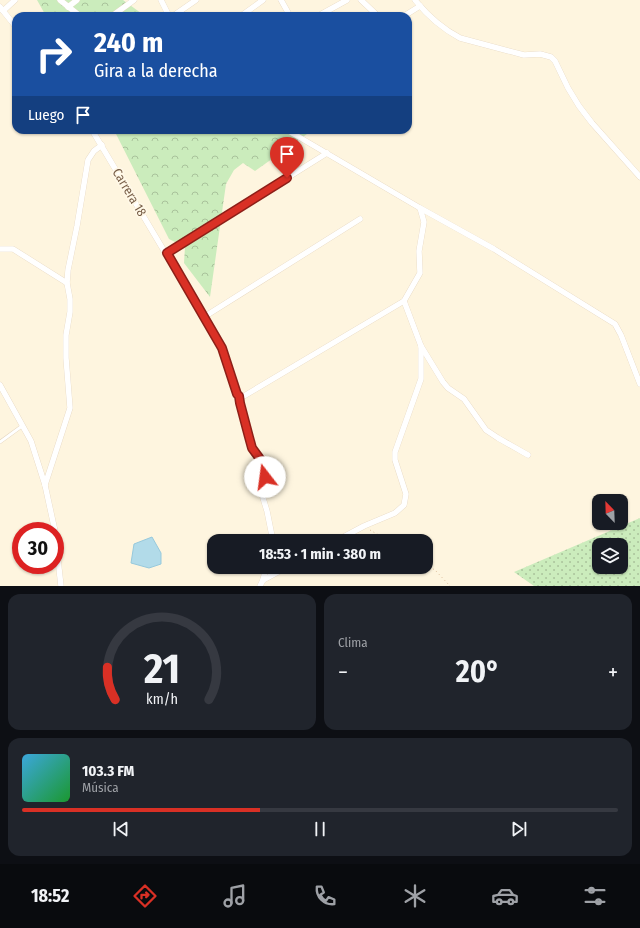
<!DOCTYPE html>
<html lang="es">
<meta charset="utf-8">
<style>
body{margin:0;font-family:"Fira Sans Condensed",sans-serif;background:#20242c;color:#f1f3f6;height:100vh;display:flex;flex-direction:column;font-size:15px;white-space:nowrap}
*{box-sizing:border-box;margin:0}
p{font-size:13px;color:#9ea1a6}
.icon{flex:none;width:22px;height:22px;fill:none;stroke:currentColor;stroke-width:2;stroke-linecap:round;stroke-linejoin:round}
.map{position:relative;height:586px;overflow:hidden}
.details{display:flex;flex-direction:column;gap:8px;padding:8px;background:#0d0f14;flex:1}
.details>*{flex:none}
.top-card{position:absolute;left:12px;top:12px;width:400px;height:122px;border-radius:12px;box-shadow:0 1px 3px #0004;background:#1a4fa0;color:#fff;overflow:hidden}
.needle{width:26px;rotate:337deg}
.buttons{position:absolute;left:592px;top:494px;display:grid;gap:8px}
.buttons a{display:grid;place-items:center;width:36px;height:36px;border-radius:8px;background:#171b24;box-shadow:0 1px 3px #0004;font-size:20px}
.speed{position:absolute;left:12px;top:522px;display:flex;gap:8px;font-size:20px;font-weight:700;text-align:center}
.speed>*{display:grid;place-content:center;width:52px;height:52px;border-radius:50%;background:#171b24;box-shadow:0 1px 3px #0004;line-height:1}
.speed .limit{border:6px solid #d22;background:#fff;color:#111}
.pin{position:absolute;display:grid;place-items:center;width:34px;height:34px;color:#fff;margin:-41px -17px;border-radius:50% 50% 50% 0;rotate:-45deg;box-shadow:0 0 4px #0007}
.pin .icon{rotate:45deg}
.me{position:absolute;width:44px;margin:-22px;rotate:345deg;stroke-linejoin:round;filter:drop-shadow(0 0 3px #0008)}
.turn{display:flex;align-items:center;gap:14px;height:84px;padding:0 16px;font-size:18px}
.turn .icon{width:52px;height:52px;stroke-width:2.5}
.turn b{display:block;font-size:28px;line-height:34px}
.then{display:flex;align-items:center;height:38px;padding:0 16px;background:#0003;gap:8px;font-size:15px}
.big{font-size:30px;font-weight:700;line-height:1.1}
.details .widget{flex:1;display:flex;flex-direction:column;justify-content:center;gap:6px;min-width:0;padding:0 14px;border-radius:12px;background:#20242c}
.details .dial{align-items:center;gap:0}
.dial svg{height:104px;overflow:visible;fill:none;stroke:#363941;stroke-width:7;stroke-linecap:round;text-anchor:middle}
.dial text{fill:#f1f3f6;stroke:none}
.song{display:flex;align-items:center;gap:12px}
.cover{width:48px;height:48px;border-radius:6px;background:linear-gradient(135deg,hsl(200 70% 55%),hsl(130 70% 35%))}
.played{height:4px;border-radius:2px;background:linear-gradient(90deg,#d93025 40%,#363941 40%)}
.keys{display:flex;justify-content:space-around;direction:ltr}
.heat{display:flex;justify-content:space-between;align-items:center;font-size:22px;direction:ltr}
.details .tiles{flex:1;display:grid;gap:8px;grid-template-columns:1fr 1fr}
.widget:last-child{grid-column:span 2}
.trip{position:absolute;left:207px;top:534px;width:226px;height:40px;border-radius:12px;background:#171b24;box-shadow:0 1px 3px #0004;font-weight:700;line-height:40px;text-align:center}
.tabs{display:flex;height:64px;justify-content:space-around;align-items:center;background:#090b0e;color:#9ea1a6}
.tabs .icon{width:28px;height:28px}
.tabs .active{color:#d93025}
.tabs b{font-size:18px;color:#f1f3f6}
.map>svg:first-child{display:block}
</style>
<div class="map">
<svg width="640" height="586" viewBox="0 0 640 586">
<defs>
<pattern id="grass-dots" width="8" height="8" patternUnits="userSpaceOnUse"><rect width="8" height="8" fill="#cbecbc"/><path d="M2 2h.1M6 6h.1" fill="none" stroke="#a9c29b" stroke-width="1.8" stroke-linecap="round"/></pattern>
<pattern id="forest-crowns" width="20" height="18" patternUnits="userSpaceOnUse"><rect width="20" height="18" fill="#cbecbc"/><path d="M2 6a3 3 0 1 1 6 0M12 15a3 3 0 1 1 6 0" fill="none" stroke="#a9c29b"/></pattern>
</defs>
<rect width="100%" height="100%" fill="#fef5df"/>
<path fill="url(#grass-dots)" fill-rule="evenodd" d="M640,518v68h-106l-20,-14zM599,545h22v22h-22z"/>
<g fill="url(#forest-crowns)">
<path d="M37,0h86l22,16h-99z"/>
<path d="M114,130h188l5,4 -52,37 -12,-8 -9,7 -8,14 -16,113 -26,-34 1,-16 -16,-8z"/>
</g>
<path fill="#b2dbe9" stroke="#97c9dc" d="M152,537l9,16v11l-12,4 -18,-5 3,-19z"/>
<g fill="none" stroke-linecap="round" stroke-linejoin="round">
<defs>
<path id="lane" d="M0,442l22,-16"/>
<g id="street">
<path d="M60,0l20,16"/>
<path d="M161,0l8,16"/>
<path d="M281,0l9,16"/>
<path d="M361,0l17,16"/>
<path d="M415,0c12,15 28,29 45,38l64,17 16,-1 11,3 4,4 13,27 11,18 13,17 48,54"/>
<path d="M0,7l16,20"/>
<path d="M68,7l9,-7"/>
<path d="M3,11l12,-11"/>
<path d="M112,16l22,-16"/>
<path d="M173,16l23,-16"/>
<path d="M241,16l22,-16"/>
<path d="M318,16l29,-16"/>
<path d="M404,16l16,-10"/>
<path d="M92,130l130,218 15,46 2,2 1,7 12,45 11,15 2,14 -3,14 1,7 4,13 5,25 -1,5"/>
<path d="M287,130l133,78 74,41 121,75 6,11 19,49"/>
<path d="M0,249h13l54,34"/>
<path d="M167,253l160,-100"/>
<path d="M404,301l17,45 22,36 5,6 16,11 22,31 12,8 30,17"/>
<path d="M204,317l156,-98"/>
<path d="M0,385l31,56 14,44 10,46"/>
<path d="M239,396h5l160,-95 16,-28 -1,-22 5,-29 -4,-14"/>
<path d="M45,485l25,-77 -4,-50v-23l4,-23v-13l-3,-16 1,-13 9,-44 11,-66 6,-9 8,-6"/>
<path d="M55,533l6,53"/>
<path d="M336,541l28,-15 31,-13 9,-8 2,-11 -11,-34v-8l26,-73v-33"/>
<path d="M263,580l24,-13"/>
<path d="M260,586l3,-6 3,-13"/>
</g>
</defs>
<use href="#lane" stroke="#e3d2ba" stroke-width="4"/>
<use href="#street" stroke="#e3d2ba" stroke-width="6"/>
<g stroke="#dab997" stroke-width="1" stroke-dasharray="1 3" stroke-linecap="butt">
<path d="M370,530l19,11"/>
<path d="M426,565l9,5 15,16"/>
</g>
<use href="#lane" stroke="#fff" stroke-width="3"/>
<use href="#street" stroke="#fff" stroke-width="5.5"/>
</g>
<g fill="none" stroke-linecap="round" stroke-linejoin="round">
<defs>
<path id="route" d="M265,477l-2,-14 -11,-15 -3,-11 -9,-34 -1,-7 -2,-2 -15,-46 -55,-95 120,-75"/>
</defs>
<use href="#route" stroke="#8d1f18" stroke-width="10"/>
<use href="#route" stroke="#d93025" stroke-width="7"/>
</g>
<g text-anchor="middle" stroke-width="3.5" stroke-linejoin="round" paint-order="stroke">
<g font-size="13" fill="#765c45" stroke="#fff8e7">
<text transform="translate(130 192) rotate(59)" y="5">Carrera 18</text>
</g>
</g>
</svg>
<div class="buttons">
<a><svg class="needle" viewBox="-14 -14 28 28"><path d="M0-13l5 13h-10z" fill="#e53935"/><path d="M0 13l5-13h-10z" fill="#9ea1a6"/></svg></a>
<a><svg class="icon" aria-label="layers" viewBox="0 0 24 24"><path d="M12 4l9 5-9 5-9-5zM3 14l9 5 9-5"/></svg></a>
</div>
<div class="speed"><div class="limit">30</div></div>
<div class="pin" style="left:287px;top:178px;background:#d93025"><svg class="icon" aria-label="arrive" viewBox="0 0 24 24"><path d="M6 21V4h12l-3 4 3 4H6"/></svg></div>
<svg class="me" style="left:265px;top:477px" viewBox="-20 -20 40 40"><circle r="19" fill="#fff"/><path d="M0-13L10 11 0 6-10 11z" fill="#d93025"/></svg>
<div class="trip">18:53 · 1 min · 380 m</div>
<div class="top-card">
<div class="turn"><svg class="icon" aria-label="right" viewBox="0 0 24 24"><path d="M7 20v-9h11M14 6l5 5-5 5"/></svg><div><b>240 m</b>Gira a la derecha</div></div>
<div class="then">Luego<svg class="icon" aria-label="arrive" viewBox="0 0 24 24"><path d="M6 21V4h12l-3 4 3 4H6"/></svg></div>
</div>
</div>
<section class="details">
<div class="tiles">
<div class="widget dial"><svg viewBox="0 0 100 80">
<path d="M14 69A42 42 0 1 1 86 69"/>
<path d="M14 69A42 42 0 0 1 8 44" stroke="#d93025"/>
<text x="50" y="56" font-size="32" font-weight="700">21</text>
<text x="50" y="72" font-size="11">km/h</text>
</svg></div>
<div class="widget"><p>Clima</p>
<div class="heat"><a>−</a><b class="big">20°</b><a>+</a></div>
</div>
<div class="widget">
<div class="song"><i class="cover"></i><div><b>103.3 FM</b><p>Música</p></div></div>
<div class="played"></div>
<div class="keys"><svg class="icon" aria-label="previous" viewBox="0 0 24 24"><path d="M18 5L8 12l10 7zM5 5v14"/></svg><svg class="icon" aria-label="pause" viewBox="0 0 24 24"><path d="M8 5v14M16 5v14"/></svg><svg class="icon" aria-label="next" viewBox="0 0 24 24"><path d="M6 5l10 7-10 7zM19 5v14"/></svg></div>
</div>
</div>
</section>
<nav class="tabs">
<b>18:52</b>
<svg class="icon active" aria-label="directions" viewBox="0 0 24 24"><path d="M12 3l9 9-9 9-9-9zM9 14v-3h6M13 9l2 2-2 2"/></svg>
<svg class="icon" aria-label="music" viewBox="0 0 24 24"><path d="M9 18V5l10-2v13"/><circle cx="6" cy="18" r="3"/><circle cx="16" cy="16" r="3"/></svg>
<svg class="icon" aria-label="phone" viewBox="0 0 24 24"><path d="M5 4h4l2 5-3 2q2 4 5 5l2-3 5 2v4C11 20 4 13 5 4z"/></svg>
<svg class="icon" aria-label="climate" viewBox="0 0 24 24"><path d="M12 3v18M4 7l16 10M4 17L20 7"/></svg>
<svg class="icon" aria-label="car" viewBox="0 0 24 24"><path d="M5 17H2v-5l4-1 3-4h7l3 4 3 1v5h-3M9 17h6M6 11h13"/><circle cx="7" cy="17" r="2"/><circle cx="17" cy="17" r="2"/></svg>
<svg class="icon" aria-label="filters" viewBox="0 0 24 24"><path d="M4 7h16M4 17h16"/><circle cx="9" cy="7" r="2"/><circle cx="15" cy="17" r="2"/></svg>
</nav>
